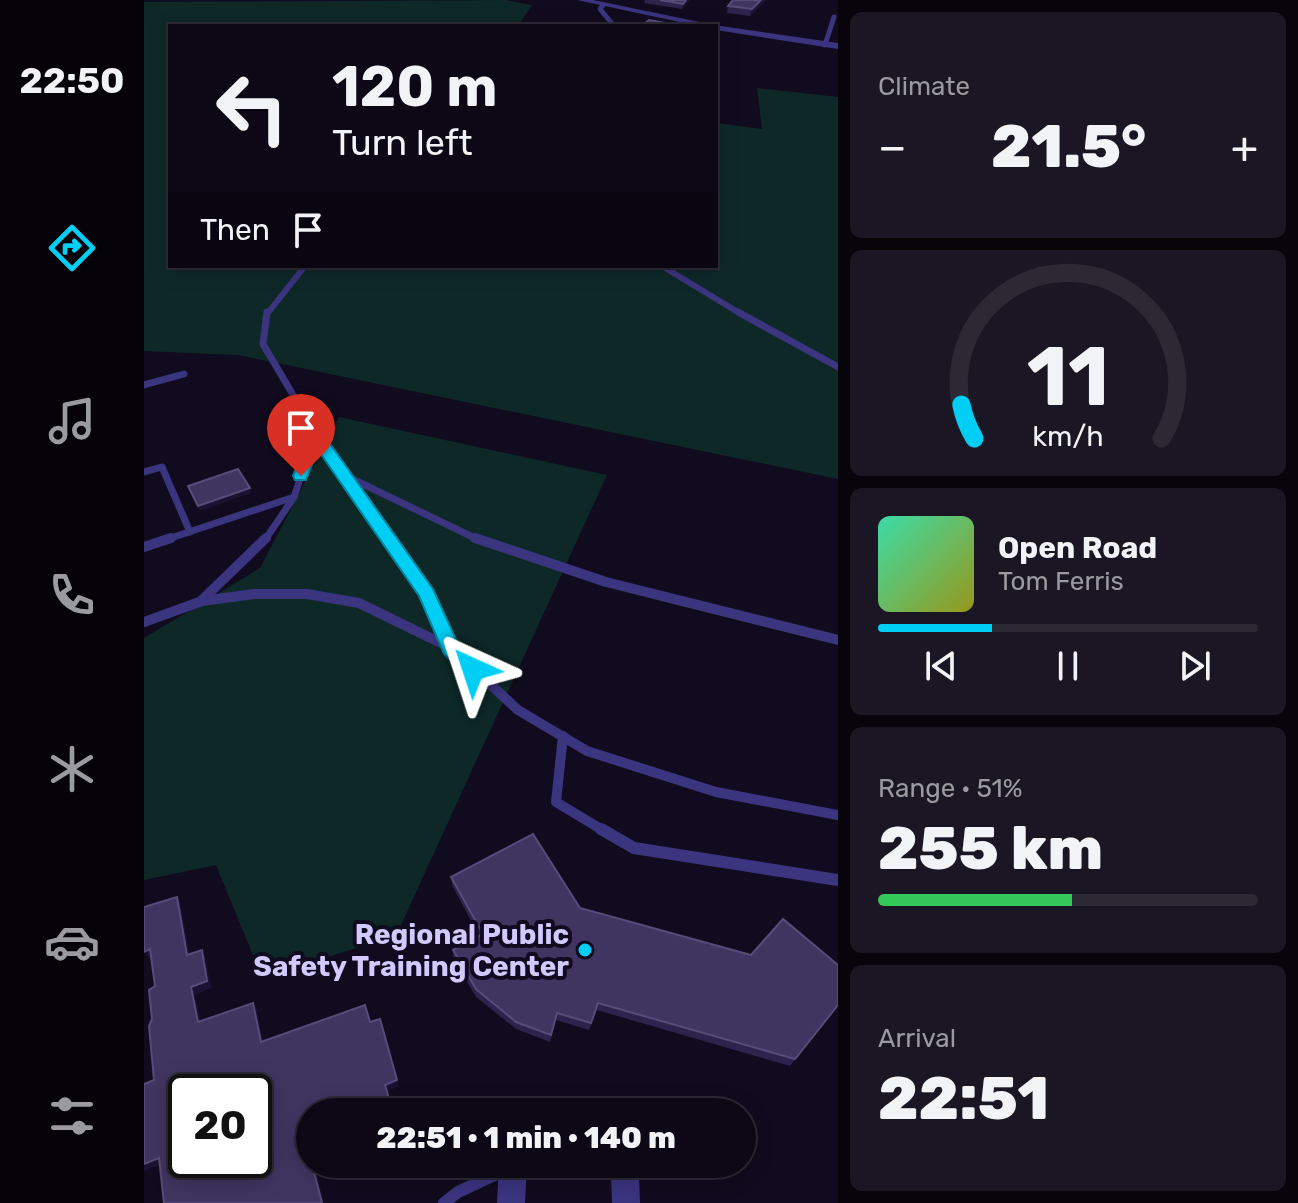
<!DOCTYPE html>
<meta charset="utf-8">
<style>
body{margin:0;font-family:Rubik,sans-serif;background:#1a1623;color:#f1f3f6;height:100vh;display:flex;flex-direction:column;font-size:30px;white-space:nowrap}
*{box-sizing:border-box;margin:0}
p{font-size:26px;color:#9a9aa1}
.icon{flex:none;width:44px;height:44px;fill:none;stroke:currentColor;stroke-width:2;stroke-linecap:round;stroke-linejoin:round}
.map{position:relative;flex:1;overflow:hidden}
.drawer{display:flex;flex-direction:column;gap:12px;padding:12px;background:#07040c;width:460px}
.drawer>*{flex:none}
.banner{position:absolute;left:24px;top:24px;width:550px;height:244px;border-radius:0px;box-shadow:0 4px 20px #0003,0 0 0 2px #2c2935;background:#0c0816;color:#f1f3f6;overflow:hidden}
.speed{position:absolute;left:24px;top:1074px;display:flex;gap:16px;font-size:40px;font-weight:700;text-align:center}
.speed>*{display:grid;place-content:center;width:104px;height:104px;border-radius:50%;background:#0c0816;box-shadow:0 4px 20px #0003,0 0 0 2px #2c2935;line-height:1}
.speed .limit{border:4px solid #111;border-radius:12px;background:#fff;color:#111}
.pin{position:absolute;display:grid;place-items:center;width:68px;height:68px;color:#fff;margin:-82px -34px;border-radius:50% 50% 50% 0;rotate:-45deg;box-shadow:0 0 8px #0007}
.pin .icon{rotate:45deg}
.me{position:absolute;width:88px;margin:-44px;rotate:318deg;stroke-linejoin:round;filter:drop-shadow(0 0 6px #0008)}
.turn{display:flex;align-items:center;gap:28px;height:168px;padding:0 32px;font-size:36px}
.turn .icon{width:104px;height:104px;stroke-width:2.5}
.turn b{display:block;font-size:56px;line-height:68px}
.then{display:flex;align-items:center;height:76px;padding:0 32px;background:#0003;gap:16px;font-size:30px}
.big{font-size:60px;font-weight:800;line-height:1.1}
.drawer .card{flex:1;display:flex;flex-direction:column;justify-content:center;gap:12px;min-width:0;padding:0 28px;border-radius:12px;background:#1a1623}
.drawer .dial{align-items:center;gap:0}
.dial svg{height:208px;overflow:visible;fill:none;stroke:#2c2935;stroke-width:7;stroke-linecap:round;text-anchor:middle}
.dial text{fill:#f1f3f6;stroke:none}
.song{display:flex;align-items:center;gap:24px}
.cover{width:96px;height:96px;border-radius:12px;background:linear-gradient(135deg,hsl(160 70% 55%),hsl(60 70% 35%))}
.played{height:8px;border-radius:4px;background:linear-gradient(90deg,#00cef4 30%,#2c2935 30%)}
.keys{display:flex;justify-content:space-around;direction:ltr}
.heat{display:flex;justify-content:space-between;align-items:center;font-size:44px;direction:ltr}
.charge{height:12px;border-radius:6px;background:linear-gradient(90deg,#34c759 51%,#2c2935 0)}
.trip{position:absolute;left:152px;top:1098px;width:460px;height:80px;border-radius:40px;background:#0c0816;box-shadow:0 4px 20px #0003,0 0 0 2px #2c2935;font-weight:800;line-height:80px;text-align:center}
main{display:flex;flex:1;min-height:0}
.tab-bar{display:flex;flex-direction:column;width:144px;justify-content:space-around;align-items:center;background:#050309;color:#9a9aa1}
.tab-bar .icon{width:56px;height:56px}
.tab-bar .active{color:#00cef4}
.tab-bar b{font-size:36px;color:#f1f3f6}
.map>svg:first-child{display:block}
</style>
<main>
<nav class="tab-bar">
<b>22:50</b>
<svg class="icon active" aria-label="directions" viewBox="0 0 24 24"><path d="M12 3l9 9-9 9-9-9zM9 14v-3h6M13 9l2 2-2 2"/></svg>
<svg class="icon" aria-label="music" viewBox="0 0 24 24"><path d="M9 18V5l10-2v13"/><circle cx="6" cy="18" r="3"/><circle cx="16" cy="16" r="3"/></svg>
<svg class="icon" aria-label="phone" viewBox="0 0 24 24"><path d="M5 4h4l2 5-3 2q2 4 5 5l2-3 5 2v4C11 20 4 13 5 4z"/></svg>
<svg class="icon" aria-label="climate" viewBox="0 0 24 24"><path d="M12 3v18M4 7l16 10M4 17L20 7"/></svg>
<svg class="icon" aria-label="car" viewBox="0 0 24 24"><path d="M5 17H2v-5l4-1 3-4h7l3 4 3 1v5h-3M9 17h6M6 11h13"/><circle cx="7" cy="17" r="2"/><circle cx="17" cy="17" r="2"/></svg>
<svg class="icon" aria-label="filters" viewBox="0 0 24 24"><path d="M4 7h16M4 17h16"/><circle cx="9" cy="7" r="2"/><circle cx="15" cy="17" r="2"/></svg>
</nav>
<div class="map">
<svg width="694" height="1203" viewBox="0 0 694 1203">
<rect width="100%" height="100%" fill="#100b1e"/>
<g fill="#0e2828">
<path d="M361,0l27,5 -14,21h-348v240h546v-143l46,6 -5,-41 81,9v382l-600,-124 -94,-4v-349z"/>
<path d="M195,417l268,58 -211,461 -134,41 -46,-112 -72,15v-242l116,-70z"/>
</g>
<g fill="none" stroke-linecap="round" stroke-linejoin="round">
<g stroke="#3b347f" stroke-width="5">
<path d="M459,5l-3,4 14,17"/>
<path d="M681,45l9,-28"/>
</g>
<g stroke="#3b347f" stroke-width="6">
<path d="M518,266l79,48"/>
<path d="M123,314l38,-48"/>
</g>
<g stroke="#3b347f" stroke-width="7">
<path d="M123,312l-4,32 63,107 63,89"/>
<path d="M594,312l100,55"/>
<path d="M0,385l40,-11"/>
<path d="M0,472l18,-5 28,65"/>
<path d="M196,473l139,67"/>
<path d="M21,540l129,-43"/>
<path d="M121,540l29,-43 21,-62"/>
</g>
<g stroke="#3b347f" stroke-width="10">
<path d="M243,538l40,56 24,54"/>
<path d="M331,538l131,44 232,58"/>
<path d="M0,547l27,-9"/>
<path d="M58,600l64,-62"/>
<path d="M0,622l58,-21 52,-7h53l52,9 92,45 67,62 69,41 129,41 122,23"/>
<path d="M419,736l-7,66 48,29"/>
</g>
<g stroke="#3b347f" stroke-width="12">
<path d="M457,829l33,19 204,32"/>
<path d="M300,1203l14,-11 49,-23"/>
</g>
<g fill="#3b347f" fill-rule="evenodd">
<path d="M433,0h16l121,25 124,18v6l-122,-19v-4h-18z"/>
<path d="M355,1164h28l-2,39h-28z"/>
<path d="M462,1164h28l5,12 1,27h-28l-1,-27z"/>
</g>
</g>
<g fill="#2d234d">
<path d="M501,0h45l-8,9 -38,-6z"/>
<path d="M623,0l-17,16 -23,-3 1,-7z"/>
<path d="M307,877l129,31 258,97 -48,61 -193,-56 -8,20 -33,-10 -6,22 -34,-13 -40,-32 -23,-39v-8l26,-14 -27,-51z"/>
</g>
<g fill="#1a1232">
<path d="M542,0h4l-8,9 1,-5z"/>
<path d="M617,0h6l-17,16 2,-7z"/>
<path d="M106,488l1,5 -51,18 -2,-5z"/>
<path d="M33,897l4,8 10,57 -4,-7z"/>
<path d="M6,949l5,8 -6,2 -5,-7z"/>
<path d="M58,950l4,8 5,30 -16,7 7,34 -4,-7 -7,-35z"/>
<path d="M109,1003l4,7 7,38 -3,-6z"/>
<path d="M253,1080l2,6 -12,6 -2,-7z"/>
<path d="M15,1158l6,5 -21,8v-7z"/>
<path d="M168,1164h9l-6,3 9,36h-2z"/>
</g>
<g fill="#3f3560" stroke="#564c79" stroke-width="2" fill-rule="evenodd">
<path d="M516,0h26l-3,4z"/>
<path d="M589,0h28l-9,9 -24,-3z"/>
<path d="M505,20l33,6h-41z"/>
<path d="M94,469l12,19 -52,18 -10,-20z"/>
<path d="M389,834l47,74 171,47 32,-36 55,46v40l-43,54 -197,-56 -7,20 -34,-10 -6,22 -35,-13 -40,-33 -23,-39 30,-16 -32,-57z"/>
<path d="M33,897l10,58 15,-5 5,31 -16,6 7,35 55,-19 8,39 104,-37 5,17 10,-3 17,61 -12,5 8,27h-83v52h2l10,39h-158l-5,-45 -15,6v-80l10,-4 -5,-54 3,-7 -3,-29 6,-4 -5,-37 -6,3v-45zM42,1092h68v68h-68z"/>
</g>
<path fill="#00cef4" stroke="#00869f" stroke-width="2" d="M171,430l6,1 112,158 25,55 25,25 -3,5h-14l-22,-20 -25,-58 -101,-146 -12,30h-11l-2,-4 15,-41z"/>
<circle fill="#00cef4" stroke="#100b1e" stroke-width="3" cx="441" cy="950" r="8"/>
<g text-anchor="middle" stroke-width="8" stroke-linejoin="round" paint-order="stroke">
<g font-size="28" font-weight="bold" fill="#d2c9ff" stroke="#100b1e" text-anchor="end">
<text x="425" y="944">Regional Public<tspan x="425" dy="32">Safety Training Center</tspan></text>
</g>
</g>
</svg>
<div class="speed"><div class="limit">20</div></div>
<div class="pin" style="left:157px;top:476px;background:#d93025"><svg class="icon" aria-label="arrive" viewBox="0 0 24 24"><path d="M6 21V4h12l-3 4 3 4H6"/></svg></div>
<svg class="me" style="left:329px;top:669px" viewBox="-20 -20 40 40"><path d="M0-17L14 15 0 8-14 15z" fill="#00cef4" stroke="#fff" stroke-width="4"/></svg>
<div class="trip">22:51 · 1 min · 140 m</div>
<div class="banner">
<div class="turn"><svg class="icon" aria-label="left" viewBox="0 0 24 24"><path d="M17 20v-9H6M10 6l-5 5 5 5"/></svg><div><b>120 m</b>Turn left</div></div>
<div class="then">Then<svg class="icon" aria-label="arrive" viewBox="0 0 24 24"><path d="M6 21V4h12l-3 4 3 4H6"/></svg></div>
</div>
</div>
<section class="drawer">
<div class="card"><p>Climate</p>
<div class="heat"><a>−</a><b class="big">21.5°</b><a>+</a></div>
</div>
<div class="card dial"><svg viewBox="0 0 100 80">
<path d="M14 69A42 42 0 1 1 86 69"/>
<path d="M14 69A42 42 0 0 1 9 56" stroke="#00cef4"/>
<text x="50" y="56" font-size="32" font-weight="700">11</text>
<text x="50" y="72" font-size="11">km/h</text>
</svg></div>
<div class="card">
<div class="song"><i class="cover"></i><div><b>Open Road</b><p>Tom Ferris</p></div></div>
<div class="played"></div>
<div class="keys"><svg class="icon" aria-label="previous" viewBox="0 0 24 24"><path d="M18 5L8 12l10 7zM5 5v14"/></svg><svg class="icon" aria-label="pause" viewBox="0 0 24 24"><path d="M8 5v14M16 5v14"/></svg><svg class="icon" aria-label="next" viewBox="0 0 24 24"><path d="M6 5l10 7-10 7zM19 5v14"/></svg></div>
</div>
<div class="card"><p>Range · 51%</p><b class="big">255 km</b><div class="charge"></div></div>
<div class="card"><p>Arrival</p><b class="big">22:51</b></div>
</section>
</main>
